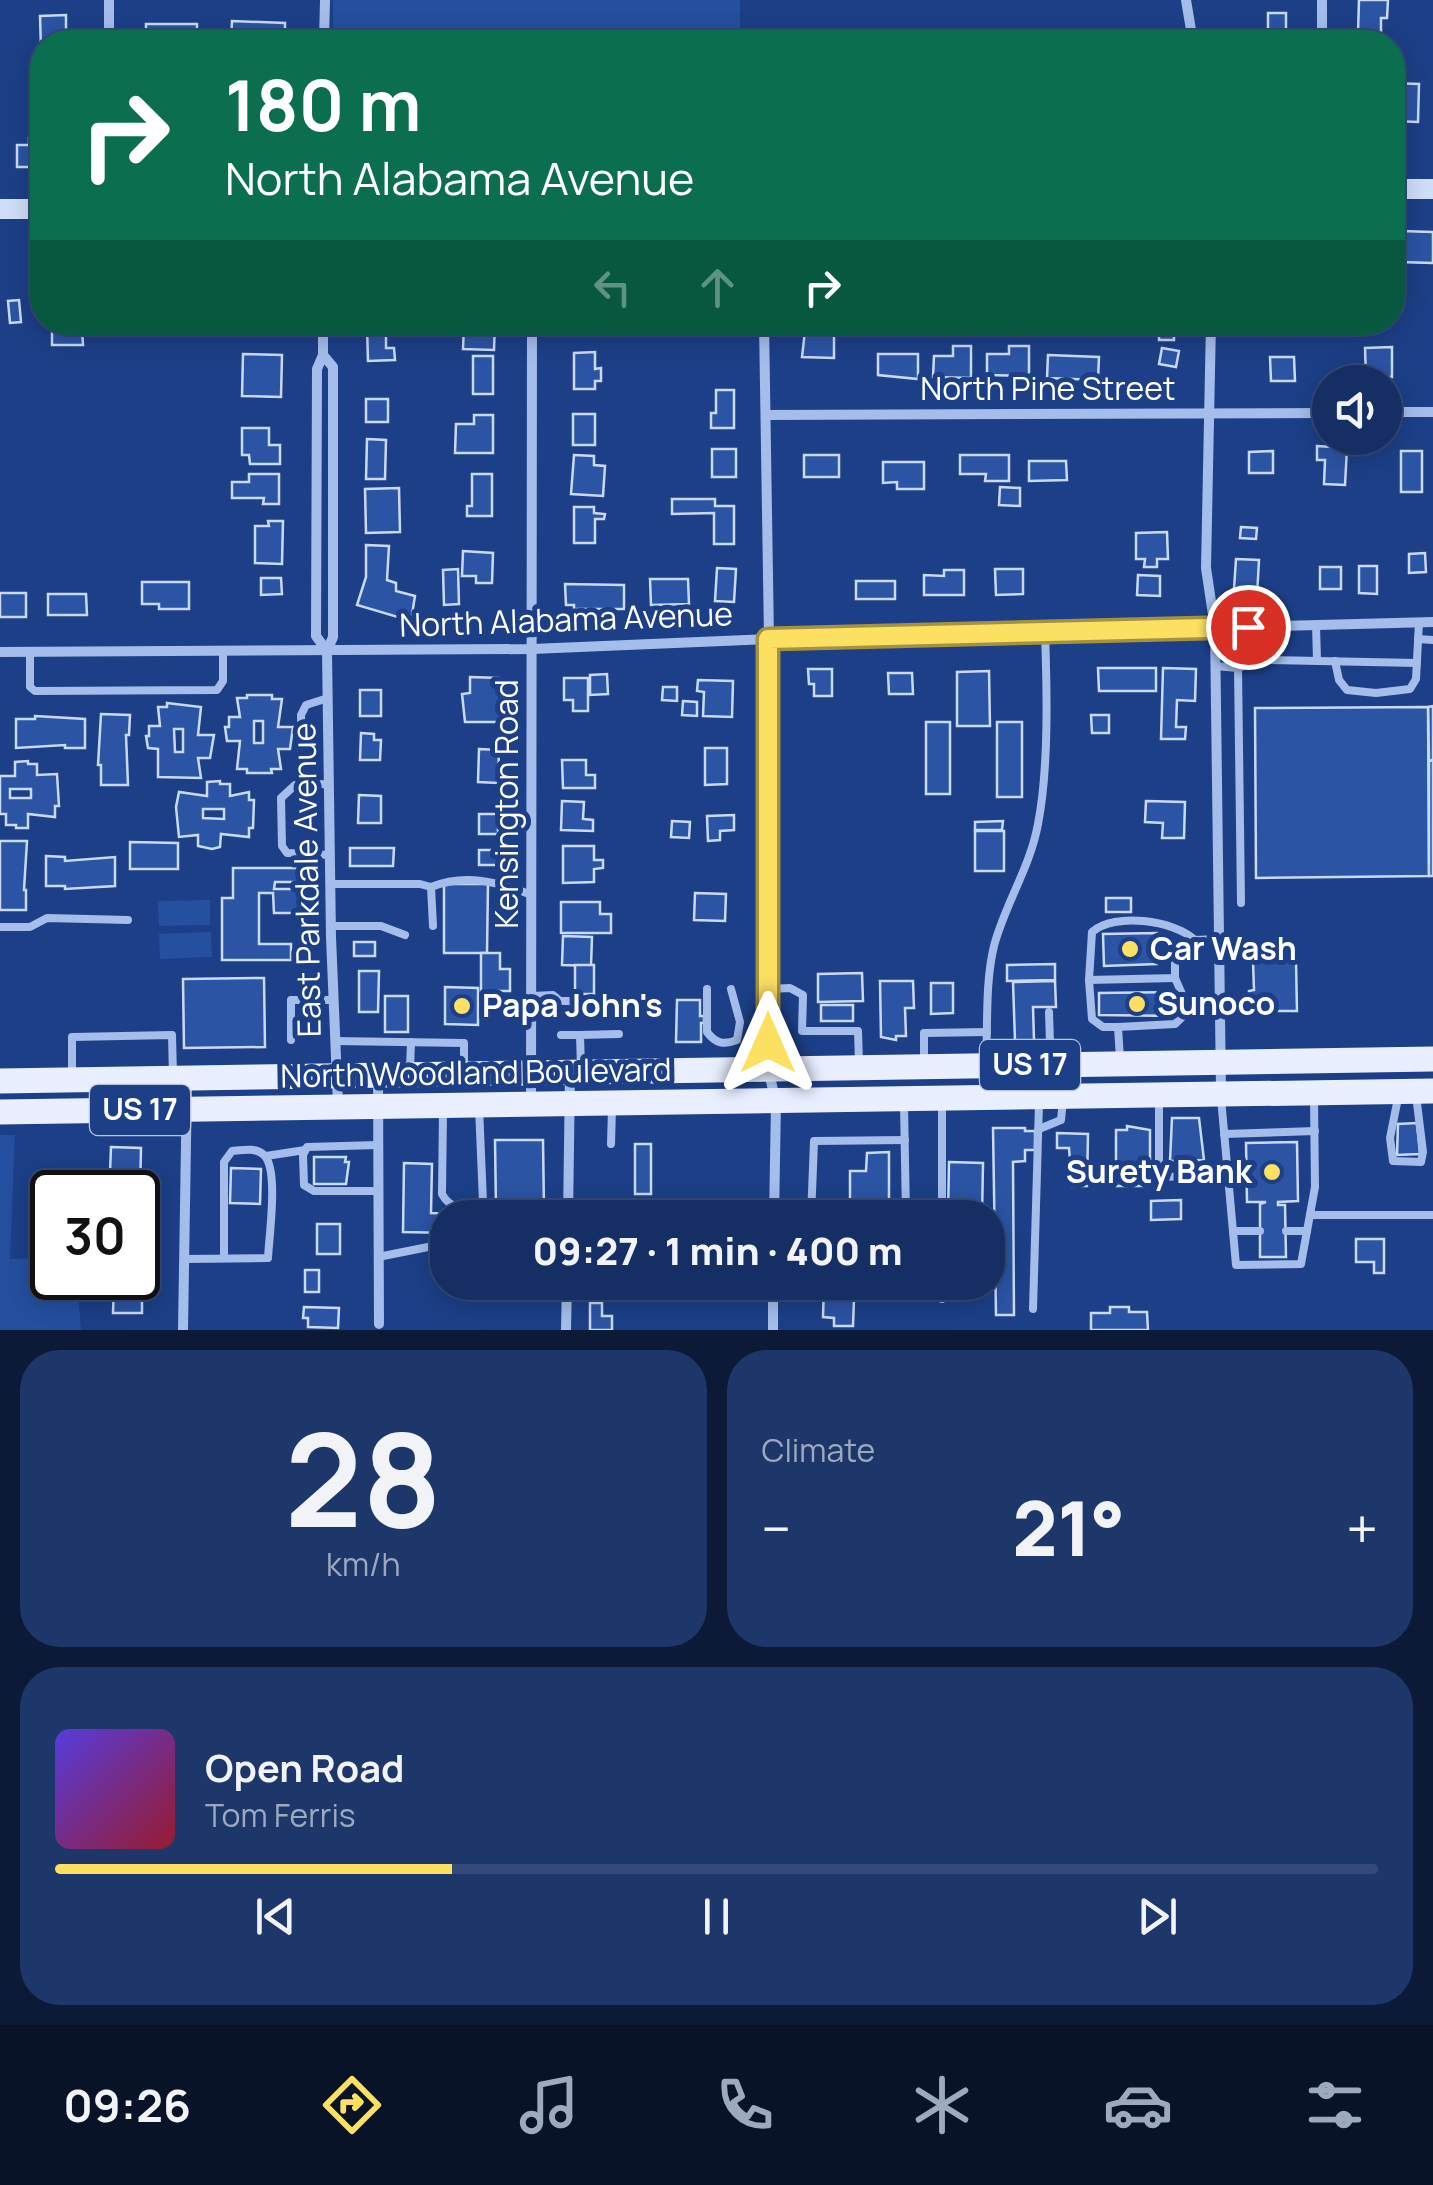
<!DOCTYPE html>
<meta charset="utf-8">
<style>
body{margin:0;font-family:Manrope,sans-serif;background:#1e376b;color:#f1f3f6;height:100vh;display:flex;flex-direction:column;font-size:38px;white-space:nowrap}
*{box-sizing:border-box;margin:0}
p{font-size:32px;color:#9da9bf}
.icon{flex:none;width:55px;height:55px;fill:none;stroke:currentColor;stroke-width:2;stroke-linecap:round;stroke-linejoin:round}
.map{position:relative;height:1330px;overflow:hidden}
.details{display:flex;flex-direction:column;gap:20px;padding:20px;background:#0c1a38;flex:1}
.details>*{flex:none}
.top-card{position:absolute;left:30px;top:30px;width:1375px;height:305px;border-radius:40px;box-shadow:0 5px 25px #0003,0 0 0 2px #344a79;background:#0b6e4f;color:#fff;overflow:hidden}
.fabs{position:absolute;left:1312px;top:365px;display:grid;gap:20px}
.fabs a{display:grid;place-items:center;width:90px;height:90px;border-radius:50%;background:#152f65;box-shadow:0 5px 25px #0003,0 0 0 2px #344a79;font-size:50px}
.speed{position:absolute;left:30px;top:1170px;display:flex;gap:20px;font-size:50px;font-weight:700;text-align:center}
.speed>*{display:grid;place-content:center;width:130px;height:130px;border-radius:50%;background:#152f65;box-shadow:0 5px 25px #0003,0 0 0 2px #344a79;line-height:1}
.speed .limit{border:5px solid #111;border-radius:15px;background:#fff;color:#111}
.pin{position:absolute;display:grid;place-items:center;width:85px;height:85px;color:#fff;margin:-42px;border:5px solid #fff;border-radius:50%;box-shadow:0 2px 10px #0007}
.me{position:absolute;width:110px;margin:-55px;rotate:0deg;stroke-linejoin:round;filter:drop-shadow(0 0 8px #0008)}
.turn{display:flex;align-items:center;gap:35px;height:210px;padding:0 30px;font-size:45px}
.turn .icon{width:130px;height:130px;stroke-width:2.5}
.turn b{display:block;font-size:70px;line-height:85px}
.lanes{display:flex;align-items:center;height:95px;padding:0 30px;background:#0003;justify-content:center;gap:50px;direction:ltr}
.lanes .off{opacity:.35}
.big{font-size:75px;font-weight:800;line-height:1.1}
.details .widget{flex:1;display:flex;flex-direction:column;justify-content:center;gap:15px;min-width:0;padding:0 35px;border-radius:40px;background:#1e376b}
.details .dial{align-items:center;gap:0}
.dial b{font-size:130px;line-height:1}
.song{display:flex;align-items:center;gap:30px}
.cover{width:120px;height:120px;border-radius:15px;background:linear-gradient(135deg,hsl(250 70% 55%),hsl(350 70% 35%))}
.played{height:10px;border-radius:5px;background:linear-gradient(90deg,#fce062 30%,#344a79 30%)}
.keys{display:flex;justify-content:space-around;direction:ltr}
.heat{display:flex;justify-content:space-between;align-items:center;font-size:55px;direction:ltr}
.details .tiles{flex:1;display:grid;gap:20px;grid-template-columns:1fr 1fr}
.widget:last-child{grid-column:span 2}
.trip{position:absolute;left:430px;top:1200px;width:575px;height:100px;border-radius:40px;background:#152f65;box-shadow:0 5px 25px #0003,0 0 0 2px #344a79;font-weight:800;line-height:100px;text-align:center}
.menu{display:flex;height:160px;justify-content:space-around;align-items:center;background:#081328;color:#9da9bf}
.menu .icon{width:70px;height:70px}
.menu .active{color:#fce062}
.menu b{font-size:45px;color:#f1f3f6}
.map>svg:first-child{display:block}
</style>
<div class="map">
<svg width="1433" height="1330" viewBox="0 0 1433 1330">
<rect width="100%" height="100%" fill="#1c3f87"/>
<g fill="#254f9f">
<rect x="333" y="0" width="407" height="42"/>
<path d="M210,900v25l-51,1 -1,-25z"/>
<path d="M211,932l1,25 -52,2 -1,-25z"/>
<path d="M0,1135h15l-5,124 42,-1v20h25l4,52h-81z"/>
</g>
<g fill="#2b54a4" stroke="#c9daf8" stroke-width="2.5" fill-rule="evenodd">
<path d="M1359,0h29l-1,18h-6v16l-23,-1z"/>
<rect x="1268" y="13" width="18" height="25"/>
<path d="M66,15v27h-24l-1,7 -1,-33z"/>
<path d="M232,21l53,2v15h-8v4h-46z"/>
<rect x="146" y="24" width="51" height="18"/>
<rect x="36" y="75" width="6" height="45"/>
<path d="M1392,83l27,1 -1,38 -26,-1z"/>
<path d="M29,138h13v29h-25v-22h12z"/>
<path d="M1400,231l33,1v31l-34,-1z"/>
<path d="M19,300l2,22 -11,1 -2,-22z"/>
<path d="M495,322l-1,28 -31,-1 1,-26z"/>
<path d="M806,322h21l-1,12h8v24l-32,-1z"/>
<path d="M841,322h22v11l-21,1z"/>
<path d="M1180,322v5h-6v13h-15v-16l-12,-2z"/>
<path d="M367,327h19v21h8l1,12 -27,1z"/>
<path d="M52,329h30l1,16h-31z"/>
<path d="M953,346h18v32l-38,-1 1,-21h19z"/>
<path d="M1009,346h20v30l-42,-1v-21h22z"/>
<path d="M1392,347v30h-26l-1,-29z"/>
<path d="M1162,348l17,3 -3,16 -17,-3z"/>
<path d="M595,352v17l6,-1v13h-6v8h-21v-36z"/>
<path d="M243,354l39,1 -1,42 -39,-1z"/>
<path d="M878,354h40v25l-40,-4z"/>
<path d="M1048,355l51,2 -1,23 -51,-2z"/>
<rect x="473" y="356" width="20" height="38"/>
<path d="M1270,357h24l1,24h-24z"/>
<path d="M716,390h18v38h-23v-15h5z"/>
<rect x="366" y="399" width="22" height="23"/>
<rect x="573" y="414" width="22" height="31"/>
<path d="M474,415h19v38h-38l1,-29h18z"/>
<path d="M242,428h27v17h11v19h-30l-1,-9h-7z"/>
<path d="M367,439l19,1 -1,39h-19z"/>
<path d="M1317,446l30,2 -2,37 -21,-1 1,-24h-8z"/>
<rect x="712" y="449" width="24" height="28"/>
<path d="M1273,451v22h-24v-21z"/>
<rect x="1401" y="451" width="21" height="41"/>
<path d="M574,455l20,1v9l11,1 -2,30 -32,-2z"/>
<rect x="804" y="455" width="35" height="22"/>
<path d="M960,455h49v26h-24l1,-7h-26z"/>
<path d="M1029,461h37l1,19 -38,1z"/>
<path d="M883,462h41v27h-27v-7l-14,1z"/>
<path d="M249,474h30v30h-16l1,-6h-32v-16h17z"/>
<path d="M472,474h20v42h-25v-10h5z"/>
<path d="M1000,487l20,1v18l-21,-1z"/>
<path d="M399,488l1,44 -34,1 -1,-44z"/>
<path d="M672,499h43v7h19v38h-20v-31l-42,1z"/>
<path d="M574,507h20v6l11,1 -1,5h-9v24h-21z"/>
<path d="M268,521h15l-1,43 -27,-1v-37h14z"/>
<path d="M1241,527l16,1 -1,11 -16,-1z"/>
<path d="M1167,532l1,27h-11v8h-13l1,-8h-9v-26z"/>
<path d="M366,545l23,1 -2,34 9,3v8l19,5 -4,25 -54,-16 9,-28z"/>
<path d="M463,551l30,2 -1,30h-16v-7h-14z"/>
<path d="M1425,553l1,19 -17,1v-19z"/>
<path d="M1236,559l23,1 -2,36 -10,-1v-5l-13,-1z"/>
<path d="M1359,566h18v28l-18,-1z"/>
<rect x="1320" y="567" width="21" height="22"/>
<path d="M717,568l19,1 -2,33 -19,-1z"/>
<path d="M458,569l1,35 -15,1 -1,-35z"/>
<path d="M995,569h28v25l-27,1z"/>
<path d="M944,570h20v25h-40v-20l20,1z"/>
<path d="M1138,575l22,1v20l-23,-1z"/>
<path d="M261,578h20l1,16 -21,1z"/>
<path d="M650,579h38l1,25 -38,1z"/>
<rect x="856" y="581" width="39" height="18"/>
<path d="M142,582h47v27h-30v-5h-17z"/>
<path d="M565,584l59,1v24h-50v-4h-8z"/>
<rect x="0" y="593" width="26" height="24"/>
<path d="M48,594h38l1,21h-39z"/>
<path d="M1098,668h58v23h-57z"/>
<path d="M1163,668l33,1 -1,32 -18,-1 -1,27h10l-1,12h-24z"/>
<path d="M808,669h24v27h-18v-12h-5z"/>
<path d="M989,671l1,55h-33v-54z"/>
<path d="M888,673h24l1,21h-24z"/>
<path d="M607,674l1,20 -18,1v-20z"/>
<path d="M470,677l30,1v44h-35l-3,-28 8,-1z"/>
<path d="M564,678h24v33h-15v-11h-9z"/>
<path d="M698,680l35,1 -1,36 -29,-1 1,-24 -7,-1z"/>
<path d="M663,687h14v14l-15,-1z"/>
<rect x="360" y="690" width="21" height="26"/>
<path d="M247,695h25v4h10l-4,28h15l-3,22h-12l3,20h-10l1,4h-25v-4h-10l3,-28h-13l-2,-14h4v-10h11l-3,-19h10zM254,721h9v22h-9z"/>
<path d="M683,701l14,1v14l-15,-1z"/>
<path d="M167,703l34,4 -3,28h16l-4,23h-12l3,20 -43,-1v-28l-10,-1 -2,-12h3v-10h11l-2,-19h9zM174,729h9v23h-8z"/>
<path d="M1433,706v54l-4,1 -1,-54z"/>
<path d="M1428,707l1,169 -173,2 -1,-170z"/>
<path d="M101,714l29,1 -1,20h-3l2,50h-27v-20h-3z"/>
<path d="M1091,715h18v18h-17z"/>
<path d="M35,716l50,3v29h-20v-3l-49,3v-29h19z"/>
<rect x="926" y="722" width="24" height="72"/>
<rect x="997" y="722" width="25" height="75"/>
<path d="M361,733l13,1v6h7l-1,20h-20z"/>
<path d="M705,748h22v36l-22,1z"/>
<path d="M479,749l20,1 -1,33 -20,-1z"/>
<path d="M562,760h24v15h9v13h-32z"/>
<path d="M1433,760v116h-4v-115z"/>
<path d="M28,761v3h9v11l20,-1 2,32h-4v11l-27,-3v14h-12v-3h-10v-11h-6v-38h15v-14zM10,789h21v9h-21z"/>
<path d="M220,781v3h10v12l19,-4v8h5l-1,28h-4v9l-28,-3 -1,13 -8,2 -14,-3v-11l-19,2 -3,-30 3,-15 28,4v-14zM203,809h21v10l-21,-1z"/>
<path d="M359,795l22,1v27h-23z"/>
<path d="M562,801l22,1 -1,17 10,1v11l-32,-1z"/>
<path d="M1146,801l39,1 -1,36h-22l1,-15 -18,-1z"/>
<rect x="479" y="814" width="19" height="20"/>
<path d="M734,815v15l-14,1v9l-12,1 -1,-25z"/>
<path d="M672,821l18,1 -1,16 -18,-1z"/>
<path d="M1003,821l-1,9h-27v-8z"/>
<rect x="975" y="831" width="29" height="40"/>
<path d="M0,841h27l-3,49h2v20h-26z"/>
<path d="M130,842l48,1v26h-48z"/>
<path d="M563,846h31v14h9v8l-9,1v13l-31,1z"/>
<path d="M350,848h44l-1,18h-43z"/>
<rect x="479" y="850" width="23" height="15"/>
<path d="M46,856l19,1v4l50,-4v29l-50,3v-3h-19z"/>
<path d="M233,868h70v14h-28l-1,7h30v24h-30l-1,-20h-14v51h32v16h-69v-62h11z"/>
<path d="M444,884h44l-1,69h-43z"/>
<path d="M695,893l31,1 -1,27 -31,-1z"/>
<rect x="1106" y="898" width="25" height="14"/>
<path d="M561,902h39v12h11v19h-50z"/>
<path d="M1157,933v31l-53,2 -1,-32z"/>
<path d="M563,936l29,1 -1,29 -29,-1z"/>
<rect x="354" y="942" width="21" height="14"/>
<path d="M481,953h19v16h10v22h-29z"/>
<path d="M1296,961l1,50h-43v-7h-5v-13l5,-1 -1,-28z"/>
<path d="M1055,964v16l-48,1v-16z"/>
<rect x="575" y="965" width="19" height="29"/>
<path d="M359,971h20l-1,41h-19z"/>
<path d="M862,973l1,28 -45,1v-28z"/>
<path d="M264,978l1,69 -81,1 -1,-69z"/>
<path d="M880,981h33l1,27h-9l1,28h-10v4l-15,-3z"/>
<path d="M1055,981l1,26h-23l1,33 -19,1 -2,-59z"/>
<path d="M931,983h22v30l-22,1z"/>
<path d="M445,987l33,1v37l-33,-1z"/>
<path d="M1176,992v24l-77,-1v-22z"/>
<rect x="385" y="996" width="23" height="36"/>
<path d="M677,1000h23v16h4v7h-3v19h-25z"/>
<rect x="821" y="1005" width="32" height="16"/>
<path d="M1172,1118h27l5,42 -34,1z"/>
<path d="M1417,1123l3,31 -23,1 1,-31z"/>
<path d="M1127,1126l23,4v56h-34v-56h11z"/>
<path d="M993,1128h32v3h10v19h-10v11l-12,1 1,153h-18z"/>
<path d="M1057,1133l31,1 -1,52h-15l-3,-38h-12z"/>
<path d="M495,1140h48l1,69 -48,1z"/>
<path d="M1297,1142l1,59 -20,1v3h7l1,52h-26v-53l6,-2h-19l-1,-59z"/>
<rect x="635" y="1144" width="16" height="50"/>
<path d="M111,1147l30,1 -1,46 -43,-2 1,-19h12z"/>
<path d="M889,1152v57h-39v-38h16l1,-18z"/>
<path d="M314,1157h32l-1,5h4l-3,22h-32z"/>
<path d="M949,1162l34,1 -1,55h-34z"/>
<path d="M404,1163l28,1 -1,49 28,1v4h-11v15l-45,-1z"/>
<path d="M231,1168l30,1 -1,35 -30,-1z"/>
<path d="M1181,1200v19l-30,1v-19z"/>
<rect x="317" y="1224" width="23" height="30"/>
<path d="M1356,1239h28v34h-10v-11h-18z"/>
<rect x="305" y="1270" width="14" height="22"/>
<path d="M114,1282h19v11h9v20h-29z"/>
<rect x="484" y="1282" width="34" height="6"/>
<path d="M521,1282h22l-1,16 -21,-1z"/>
<path d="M824,1283l24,1 -1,15h7l-1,27h-19v-8l-11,-1z"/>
<path d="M590,1303h12v13h10v14h-22z"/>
<path d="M304,1307l35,1 -1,20 -30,-1v-9h-5z"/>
<path d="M1110,1307h19v5h18l1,18h-57v-17h19z"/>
</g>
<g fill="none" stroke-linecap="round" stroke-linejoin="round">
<g stroke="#a4bdeb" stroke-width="8">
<path d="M1316,625l1,35"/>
<path d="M1418,639l15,1"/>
<path d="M30,652v35l5,4 182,-1 6,-9v-30"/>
<path d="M1335,661l4,19 8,10 29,3 34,-4 6,-10 3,-57"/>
<path d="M1215,666l23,2 3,235"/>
<path d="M1238,668l26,-8 153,3"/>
<path d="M302,784l-1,-69 5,-10 22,-7"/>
<path d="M329,784l-34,1 -14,13 1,48 5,7 43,2"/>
<path d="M331,884h89l11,3 2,39"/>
<path d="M431,887c35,-14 66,-5 101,8"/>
<path d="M331,926h50l24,9"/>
<path d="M0,927h30l17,-9 81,2"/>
<path d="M1175,978l11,25 34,-1"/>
<path d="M1089,980l3,-48c23,-20 81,-12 103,8"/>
<path d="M707,989v43c9,12 17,13 30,8l3,-18 -9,-33"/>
<path d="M767,989l23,-1 13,7 -1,36h56l1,32"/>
<path d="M532,996l21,-1 7,6h70"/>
<path d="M1049,1012l1,31 9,17"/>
<path d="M1118,1027l57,-3 23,-22"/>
<path d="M561,1035h19"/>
<path d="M291,1040v-40h43"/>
<path d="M335,1041l129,2v26"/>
<path d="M1120,1059l-2,-32h-15l-11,-8 -3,-39 86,-2v-32l20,-6 23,-1"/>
<path d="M986,1061c2,-37 -1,-78 8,-115 11,-42 36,-78 44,-122 11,-56 9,-135 7,-192"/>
<path d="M924,1062v-29l63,-1"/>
<path d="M581,1068l-1,-33 39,-1"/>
<path d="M410,1070l1,-28"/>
<path d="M72,1076v-39l100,-2 1,41"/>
<path d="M1221,1098l15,167 65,-1 14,-77 -1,-89"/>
<path d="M1398,1098l-8,40 3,23 28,1 2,-10 -7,-57"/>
<path d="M1159,1099v78l35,-1"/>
<path d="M942,1102v116"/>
<path d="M904,1104l2,114"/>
<path d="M443,1111l-1,83c7,14 22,16 36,16l5,-8 -4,-95"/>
<path d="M1039,1129l22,-9 2,-21"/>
<path d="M1224,1134l91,-3"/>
<path d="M611,1144l1,-36"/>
<path d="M378,1145l-71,2 -4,8 1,30 10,6h64"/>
<path d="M266,1156l39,-6"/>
<path d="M1310,1215h123"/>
<path d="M811,1218l3,-77 91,-1"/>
<path d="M1233,1231h27"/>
<path d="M1286,1231h21"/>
<path d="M378,1257l70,-14"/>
<path d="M185,1259l83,-1c1,-22 11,-89 -4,-103 -9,-8 -21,-5 -32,-4l-8,11v96"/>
<path d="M942,1299v-17"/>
<path d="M1033,1309l6,-206"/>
</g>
<g stroke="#a4bdeb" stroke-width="10">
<path d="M109,0v42"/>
<path d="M1186,0l7,42"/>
<path d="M1322,0v42"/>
<path d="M324,42l1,-42"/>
<path d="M323,322v33l-6,14 -1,267 11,15"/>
<path d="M764,322l5,317 -1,430 8,33 -2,116"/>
<path d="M1211,322l-5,246 9,60 6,463"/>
<path d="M323,355l10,12v270l-6,14 4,286 7,168"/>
<path d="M1385,412h48"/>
<path d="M766,415l564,-2"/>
<path d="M0,652l532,-3 237,-10 664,-17"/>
<path d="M378,1076l1,248"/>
<path d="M531,1104l1,-782"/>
<path d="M568,1218l2,-144"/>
<path d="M183,1330l4,-249"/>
<path d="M566,1330l1,-48"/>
<path d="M773,1330v-48"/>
</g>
<g stroke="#d0ddf8" stroke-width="20">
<path d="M1392,189h41"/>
<path d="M0,209h42"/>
</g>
<g stroke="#e9efff" stroke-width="25">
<path d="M0,1081l1433,-22"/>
<path d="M0,1112l1433,-21"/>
</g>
</g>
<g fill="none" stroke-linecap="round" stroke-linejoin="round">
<defs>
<path id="route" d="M768,1043v-404l480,-12"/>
</defs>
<use href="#route" stroke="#a49240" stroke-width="25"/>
<use href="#route" stroke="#fce062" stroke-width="18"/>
</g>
<g fill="#fce062" stroke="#1c3f87" stroke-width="4">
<circle cx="1130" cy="949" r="10"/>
<circle cx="1137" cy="1004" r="10"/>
<circle cx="462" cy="1006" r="10"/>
<circle cx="1272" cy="1172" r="10"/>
</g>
<g text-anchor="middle" stroke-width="10" stroke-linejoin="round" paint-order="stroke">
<g fill="#1c3f87" stroke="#bbc5db" stroke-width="2.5">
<rect x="980" y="1040" width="100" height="50" rx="8"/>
<rect x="90" y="1085" width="100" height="50" rx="8"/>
</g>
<g font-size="30" font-weight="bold" fill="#fff">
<text x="1030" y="1075">US 17</text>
<text x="140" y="1120">US 17</text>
</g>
<g font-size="32" fill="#fff" stroke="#1c3f87">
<text x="1048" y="400">North Pine Street</text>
<text transform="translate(566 620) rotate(-2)" y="11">North Alabama Avenue</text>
<text transform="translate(507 804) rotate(-90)" y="11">Kensington Road</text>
<text transform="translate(307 880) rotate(-91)" y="11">East Parkdale Avenue</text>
<text transform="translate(476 1073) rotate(-1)" y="11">North Woodland Boulevard</text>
</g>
<g font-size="32" font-weight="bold" fill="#fff" stroke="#1c3f87" text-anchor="start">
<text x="1150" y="960">Car Wash</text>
<text x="1157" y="1015">Sunoco</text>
<text x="482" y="1017">Papa John's</text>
<text x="1252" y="1183" text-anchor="end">Surety Bank</text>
</g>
</g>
</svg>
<div class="fabs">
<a><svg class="icon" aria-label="sound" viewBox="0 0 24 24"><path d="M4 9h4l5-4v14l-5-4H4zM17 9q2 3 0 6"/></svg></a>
</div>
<div class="speed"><div class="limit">30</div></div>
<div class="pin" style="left:1248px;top:627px;background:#d93025"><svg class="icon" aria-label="arrive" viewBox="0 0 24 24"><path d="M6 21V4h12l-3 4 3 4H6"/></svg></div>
<svg class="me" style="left:768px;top:1043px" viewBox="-20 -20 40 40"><path d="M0-17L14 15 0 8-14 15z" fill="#fce062" stroke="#fff" stroke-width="4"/></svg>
<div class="trip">09:27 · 1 min · 400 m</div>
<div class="top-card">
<div class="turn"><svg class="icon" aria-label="right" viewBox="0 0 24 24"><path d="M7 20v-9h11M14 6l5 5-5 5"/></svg><div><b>180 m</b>North Alabama Avenue</div></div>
<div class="lanes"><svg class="icon off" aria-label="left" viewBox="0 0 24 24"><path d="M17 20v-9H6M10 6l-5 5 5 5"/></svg><svg class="icon off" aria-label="ahead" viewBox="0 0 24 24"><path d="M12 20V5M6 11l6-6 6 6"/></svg><svg class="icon" aria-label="right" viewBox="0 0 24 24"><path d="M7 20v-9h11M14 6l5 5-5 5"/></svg></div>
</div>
</div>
<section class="details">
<div class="tiles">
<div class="widget dial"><b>28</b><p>km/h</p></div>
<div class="widget"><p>Climate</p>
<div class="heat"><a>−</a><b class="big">21°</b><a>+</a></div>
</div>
<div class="widget">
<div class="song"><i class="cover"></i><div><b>Open Road</b><p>Tom Ferris</p></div></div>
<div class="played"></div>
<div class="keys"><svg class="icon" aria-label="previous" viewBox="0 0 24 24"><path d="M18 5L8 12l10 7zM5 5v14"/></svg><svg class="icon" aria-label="pause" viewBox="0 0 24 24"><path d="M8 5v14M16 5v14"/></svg><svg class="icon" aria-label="next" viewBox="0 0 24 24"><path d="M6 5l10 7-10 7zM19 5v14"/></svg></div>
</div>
</div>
</section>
<nav class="menu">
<b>09:26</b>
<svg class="icon active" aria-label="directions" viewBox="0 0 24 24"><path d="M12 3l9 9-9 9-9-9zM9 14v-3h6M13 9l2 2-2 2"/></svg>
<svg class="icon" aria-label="music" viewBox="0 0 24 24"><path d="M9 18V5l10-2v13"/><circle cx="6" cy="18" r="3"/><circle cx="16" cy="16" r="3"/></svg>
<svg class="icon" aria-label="phone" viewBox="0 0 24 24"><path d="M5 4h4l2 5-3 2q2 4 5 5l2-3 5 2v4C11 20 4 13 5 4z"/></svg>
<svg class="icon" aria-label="climate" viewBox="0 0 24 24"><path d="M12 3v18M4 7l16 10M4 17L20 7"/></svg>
<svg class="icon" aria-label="car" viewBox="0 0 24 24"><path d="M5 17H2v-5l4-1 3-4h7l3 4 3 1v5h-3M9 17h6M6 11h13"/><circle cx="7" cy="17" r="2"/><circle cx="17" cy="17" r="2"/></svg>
<svg class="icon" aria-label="filters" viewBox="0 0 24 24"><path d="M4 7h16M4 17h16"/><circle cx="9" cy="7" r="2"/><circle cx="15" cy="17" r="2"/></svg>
</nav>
